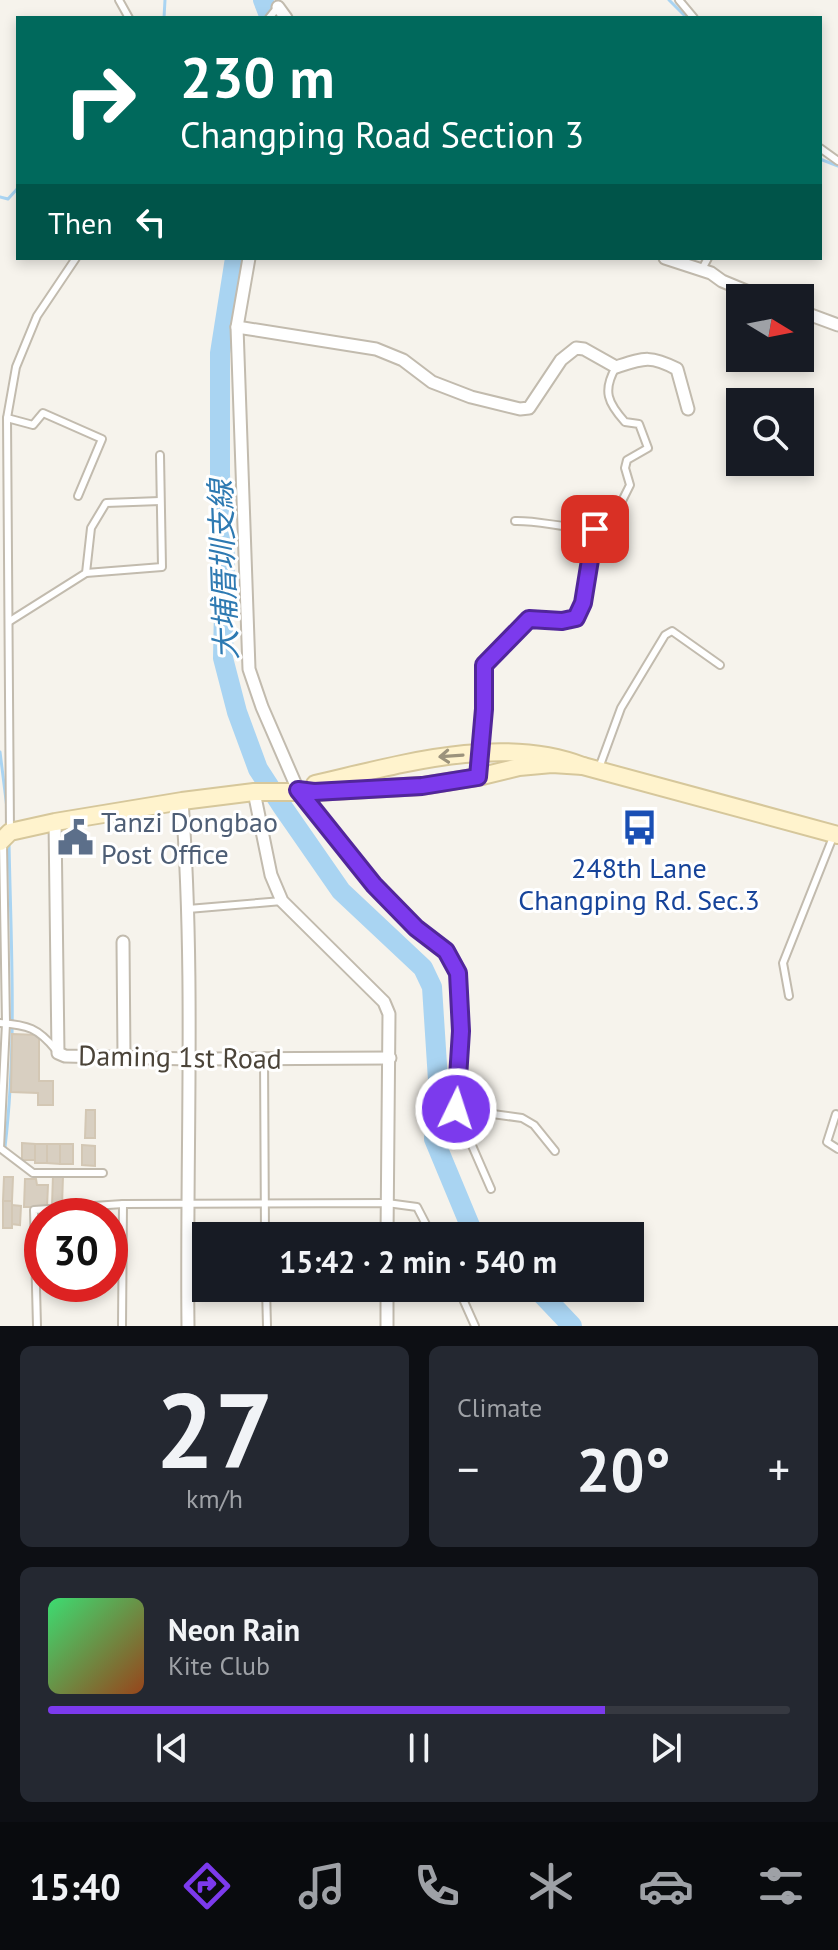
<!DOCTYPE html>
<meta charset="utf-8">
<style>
body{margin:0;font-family:"PT Sans","Noto Sans TC",sans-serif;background:#242831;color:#f1f3f6;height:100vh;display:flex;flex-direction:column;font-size:30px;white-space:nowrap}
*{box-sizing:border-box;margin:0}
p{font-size:26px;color:#9ea1a6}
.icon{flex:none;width:44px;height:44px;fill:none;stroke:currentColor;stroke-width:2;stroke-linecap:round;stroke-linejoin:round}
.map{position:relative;height:1326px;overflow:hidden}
.details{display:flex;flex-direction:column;gap:20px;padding:20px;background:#0d0f14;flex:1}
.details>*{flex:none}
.top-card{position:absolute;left:16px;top:16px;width:806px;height:244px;border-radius:0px;box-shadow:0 4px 12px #0003;background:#00695c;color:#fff;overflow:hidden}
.needle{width:52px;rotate:100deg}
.tools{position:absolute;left:726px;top:284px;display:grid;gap:16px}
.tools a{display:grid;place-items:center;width:88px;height:88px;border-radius:0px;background:#171b24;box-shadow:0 4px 12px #0003;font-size:40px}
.speed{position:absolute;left:24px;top:1198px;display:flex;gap:16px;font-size:40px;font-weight:700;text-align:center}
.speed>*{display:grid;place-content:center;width:104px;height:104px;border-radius:50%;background:#171b24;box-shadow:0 4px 12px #0003;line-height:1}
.speed .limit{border:12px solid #d22;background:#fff;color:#111}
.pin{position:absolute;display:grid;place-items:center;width:68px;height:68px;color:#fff;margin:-34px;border-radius:16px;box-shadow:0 4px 12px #0006}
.me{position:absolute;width:88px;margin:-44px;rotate:4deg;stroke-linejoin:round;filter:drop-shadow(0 0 6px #0008)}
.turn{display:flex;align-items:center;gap:28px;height:168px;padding:0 32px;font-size:36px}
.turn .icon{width:104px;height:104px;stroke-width:2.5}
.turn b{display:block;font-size:56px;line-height:68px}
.then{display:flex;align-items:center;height:76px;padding:0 32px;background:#0003;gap:16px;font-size:30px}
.big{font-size:60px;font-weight:600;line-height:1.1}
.details .widget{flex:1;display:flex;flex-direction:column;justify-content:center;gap:12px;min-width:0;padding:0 28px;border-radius:12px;background:#242831}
.details .dial{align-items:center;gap:0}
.dial b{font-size:104px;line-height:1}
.song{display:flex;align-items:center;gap:24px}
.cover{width:96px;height:96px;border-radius:12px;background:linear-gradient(135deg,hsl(140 70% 55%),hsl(20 70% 35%))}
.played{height:8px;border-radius:4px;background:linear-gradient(90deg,#7c3aed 75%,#363941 75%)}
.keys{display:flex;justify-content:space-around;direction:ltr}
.heat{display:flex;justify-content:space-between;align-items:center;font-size:44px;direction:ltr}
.details .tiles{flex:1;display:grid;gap:20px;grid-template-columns:1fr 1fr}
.widget:last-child{grid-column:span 2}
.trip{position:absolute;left:192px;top:1222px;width:452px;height:80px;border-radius:0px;background:#171b24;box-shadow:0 4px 12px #0003;font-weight:600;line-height:80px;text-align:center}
.tabs{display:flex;height:128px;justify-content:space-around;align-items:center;background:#090b0e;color:#9ea1a6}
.tabs .icon{width:56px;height:56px}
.tabs .active{color:#7c3aed}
.tabs b{font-size:36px;color:#f1f3f6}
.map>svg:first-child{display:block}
</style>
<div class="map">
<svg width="838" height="1326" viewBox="0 0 838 1326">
<rect width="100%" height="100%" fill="#f6f3ec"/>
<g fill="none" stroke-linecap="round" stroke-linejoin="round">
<g stroke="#a9d4f2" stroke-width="3">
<path d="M669,0l18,18"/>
<path d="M164,18l1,-18"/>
<path d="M820,159l18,7"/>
<path d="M0,197l8,2 10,-11"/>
<path d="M0,752l7,56"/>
<path d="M5,1147c12,-101 6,-202 4,-304"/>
</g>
<g stroke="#a9d4f2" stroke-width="20">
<path d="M263,0l7,18"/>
<path d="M235,258l-15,95v121l5,84 -2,100 14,54 21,57 24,37 59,85 82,77 9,19 6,93 -4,59 37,89 9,8"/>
<path d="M536,1288l36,38"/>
</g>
</g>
<g fill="#d8cfc1" stroke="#d3c7b4" stroke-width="2">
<path d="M12,1034l27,1v46h14v24h-15v-12l-27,-1z"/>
<path d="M86,1110h9v28h-10z"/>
<path d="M22,1143l13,1v16h-13z"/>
<rect x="35" y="1144" width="12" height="19"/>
<path d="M47,1144h13v20l-13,-1z"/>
<rect x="60" y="1144" width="13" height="20"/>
<path d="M82,1145l13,1v20l-13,-1z"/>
<path d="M53,1175l10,1 -1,30h-10z"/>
<path d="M4,1177h9l-1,24h-9z"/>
<path d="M25,1179h11l1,6h11l-1,22h-23z"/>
<rect x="3" y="1201" width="9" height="27"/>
<path d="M12,1205l9,1 -1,19 -8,-1z"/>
</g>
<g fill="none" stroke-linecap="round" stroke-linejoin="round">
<defs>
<g id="lane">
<path d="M119,0l10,18"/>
<path d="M679,0l15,18"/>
<path d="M269,18l9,-11"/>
<path d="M820,148l18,13"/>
<path d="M702,269l6,-11"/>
<path d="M7,418l26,7 10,-12 59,26 -24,57"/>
<path d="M515,521c32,-1 66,14 96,2l19,-38 -5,-17 2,-8 21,-12 -9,-24 -14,-2c-17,-19 -23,-31 -9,-55"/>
<path d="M86,573l76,-6 -2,-112"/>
<path d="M10,621l76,-48 5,-45 15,-25 54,-2"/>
<path d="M599,768l22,-60 44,-73 7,-4 48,34"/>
<path d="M478,774l6,-65v-44l45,-46 33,2 14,-3 7,-15 12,-74"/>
<path d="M10,832l-3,-414 9,-51 21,-51 39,-58"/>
<path d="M3,843l3,180 -6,125 33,25h70"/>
<path d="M188,909l94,-8"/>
<path d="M789,996l-6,-33 50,-126"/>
<path d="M0,1023c28,2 38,5 56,27"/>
<path d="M264,1059l1,177"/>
<path d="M836,1114l-9,28 11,7"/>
<path d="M491,1189l-35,-80 66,9 12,7 21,26"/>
<path d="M266,1288l1,38"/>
<path d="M458,1288l17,38"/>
<path d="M37,1326l-3,-116 89,-6 264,-1 30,4 15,29"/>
<path d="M122,1326l1,-122"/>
</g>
<g id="street">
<path d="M278,7l8,11"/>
<path d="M249,258l-12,69 12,342 13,38 36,83 76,95 42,43 30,23 12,22 3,58 -5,78"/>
<path d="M665,258l46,15 11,8 41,17"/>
<path d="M800,311l38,14"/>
<path d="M237,327l139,22 27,11 29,22 39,15 49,12 9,-1 32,-48 15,-12 8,1 32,18c28,-9 34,-12 61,2l11,40"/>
<path d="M254,792l17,83 11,26 102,101 5,12 -2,222"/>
<path d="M182,801c13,175 4,350 6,525"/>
<path d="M55,822l3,231 7,3 125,3 200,-1"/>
<path d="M123,942l1,115"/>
<path d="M387,1288v38"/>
</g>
<g id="secondary">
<path d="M315,784c83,-19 185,-50 268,-18l255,69"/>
<path d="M0,842l10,-10 45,-10 127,-21 72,-9h60l108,-6 56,-9 41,-10 33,-3 31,2"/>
</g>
</defs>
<use href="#lane" stroke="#c2bbae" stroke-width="10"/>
<use href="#street" stroke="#c2bbae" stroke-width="15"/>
<use href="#secondary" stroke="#d6c79b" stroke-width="20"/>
<use href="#lane" stroke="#fff" stroke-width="6"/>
<use href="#street" stroke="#fff" stroke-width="11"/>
<use href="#secondary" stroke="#fff3cd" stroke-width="16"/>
</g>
<defs><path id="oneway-shaft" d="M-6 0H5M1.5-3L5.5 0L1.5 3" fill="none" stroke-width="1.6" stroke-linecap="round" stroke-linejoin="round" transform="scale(2)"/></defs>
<use stroke="#9c937c" href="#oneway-shaft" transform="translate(451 756) rotate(176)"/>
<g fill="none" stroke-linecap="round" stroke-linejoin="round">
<defs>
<path id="route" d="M456,1109l5,-78 -3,-58 -12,-22 -30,-23 -42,-43 -76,-95 16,2 108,-6 56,-9 6,-68v-44l45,-46 33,2 14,-3 7,-15 12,-74"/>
</defs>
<use href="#route" stroke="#51269a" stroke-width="20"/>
<use href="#route" stroke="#7c3aed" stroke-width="14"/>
</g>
<defs>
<symbol id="bus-bare" viewBox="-9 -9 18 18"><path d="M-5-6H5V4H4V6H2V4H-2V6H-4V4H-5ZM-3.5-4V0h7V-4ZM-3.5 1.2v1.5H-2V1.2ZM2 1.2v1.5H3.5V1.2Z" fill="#1a4fb4" stroke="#fff" stroke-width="2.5" paint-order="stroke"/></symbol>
<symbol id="civic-bare" viewBox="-9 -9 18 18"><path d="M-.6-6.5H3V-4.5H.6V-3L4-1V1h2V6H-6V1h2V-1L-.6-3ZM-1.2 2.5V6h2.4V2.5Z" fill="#5c6f8a" stroke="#fff" stroke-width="2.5" paint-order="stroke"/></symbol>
</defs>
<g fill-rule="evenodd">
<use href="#bus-bare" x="614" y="802" width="51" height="51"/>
<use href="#civic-bare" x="50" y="812" width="51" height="51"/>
</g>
<g text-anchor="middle" stroke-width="6" stroke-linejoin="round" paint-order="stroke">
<g font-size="28" fill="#4e5e75" stroke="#fff" text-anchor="start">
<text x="101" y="832">Tanzi Dongbao<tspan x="101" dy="32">Post Office</tspan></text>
</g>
<g font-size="28" fill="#164399" stroke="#fff">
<text x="639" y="878">248th Lane<tspan x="639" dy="32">Changping Rd. Sec.3</tspan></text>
</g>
<g font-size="28" fill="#4b4439" stroke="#fff">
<text transform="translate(180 1057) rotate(1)" y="10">Daming 1st Road</text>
</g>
<g font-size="30" font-style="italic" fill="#2e7ab2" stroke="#fff">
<text transform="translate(224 570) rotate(-92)" y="10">大埔厝圳支線</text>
</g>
</g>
</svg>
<div class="tools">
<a><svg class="needle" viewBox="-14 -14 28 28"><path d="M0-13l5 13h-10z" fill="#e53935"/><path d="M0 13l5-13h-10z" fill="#9ea1a6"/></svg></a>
<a><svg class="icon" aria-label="search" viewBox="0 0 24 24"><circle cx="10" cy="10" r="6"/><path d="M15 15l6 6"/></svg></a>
</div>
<div class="speed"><div class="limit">30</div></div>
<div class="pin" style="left:595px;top:529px;background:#d93025"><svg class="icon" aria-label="arrive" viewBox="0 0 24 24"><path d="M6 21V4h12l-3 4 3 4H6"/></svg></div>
<svg class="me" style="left:456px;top:1109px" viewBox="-20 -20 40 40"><circle r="17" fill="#7c3aed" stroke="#fff" stroke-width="3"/><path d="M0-11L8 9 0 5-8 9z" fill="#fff"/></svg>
<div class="trip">15:42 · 2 min · 540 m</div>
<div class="top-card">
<div class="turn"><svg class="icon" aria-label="right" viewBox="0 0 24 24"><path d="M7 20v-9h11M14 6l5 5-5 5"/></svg><div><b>230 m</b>Changping Road Section 3</div></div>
<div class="then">Then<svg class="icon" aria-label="left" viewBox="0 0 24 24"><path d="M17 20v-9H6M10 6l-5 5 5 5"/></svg></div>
</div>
</div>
<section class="details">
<div class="tiles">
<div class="widget dial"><b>27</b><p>km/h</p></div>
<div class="widget"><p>Climate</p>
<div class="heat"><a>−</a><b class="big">20°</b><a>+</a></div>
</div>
<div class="widget">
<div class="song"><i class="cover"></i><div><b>Neon Rain</b><p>Kite Club</p></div></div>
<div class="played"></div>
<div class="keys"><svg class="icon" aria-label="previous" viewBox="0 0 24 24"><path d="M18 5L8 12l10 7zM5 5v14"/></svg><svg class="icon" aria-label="pause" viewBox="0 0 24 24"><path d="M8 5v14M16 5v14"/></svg><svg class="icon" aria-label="next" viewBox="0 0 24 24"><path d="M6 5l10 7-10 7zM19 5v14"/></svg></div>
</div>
</div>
</section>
<nav class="tabs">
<b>15:40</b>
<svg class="icon active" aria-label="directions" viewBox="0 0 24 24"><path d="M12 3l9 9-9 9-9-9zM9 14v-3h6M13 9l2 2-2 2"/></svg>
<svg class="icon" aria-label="music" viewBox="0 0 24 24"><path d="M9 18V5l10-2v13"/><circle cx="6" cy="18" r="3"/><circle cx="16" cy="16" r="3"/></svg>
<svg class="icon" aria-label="phone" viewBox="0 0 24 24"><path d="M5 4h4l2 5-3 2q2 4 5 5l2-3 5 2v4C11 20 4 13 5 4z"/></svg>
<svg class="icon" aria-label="climate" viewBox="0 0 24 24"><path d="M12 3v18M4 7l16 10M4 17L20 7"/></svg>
<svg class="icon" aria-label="car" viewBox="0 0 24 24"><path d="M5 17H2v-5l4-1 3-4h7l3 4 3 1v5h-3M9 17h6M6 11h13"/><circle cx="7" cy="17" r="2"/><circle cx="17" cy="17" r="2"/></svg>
<svg class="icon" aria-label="filters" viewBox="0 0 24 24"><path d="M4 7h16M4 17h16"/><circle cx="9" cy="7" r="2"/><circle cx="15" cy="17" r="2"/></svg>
</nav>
